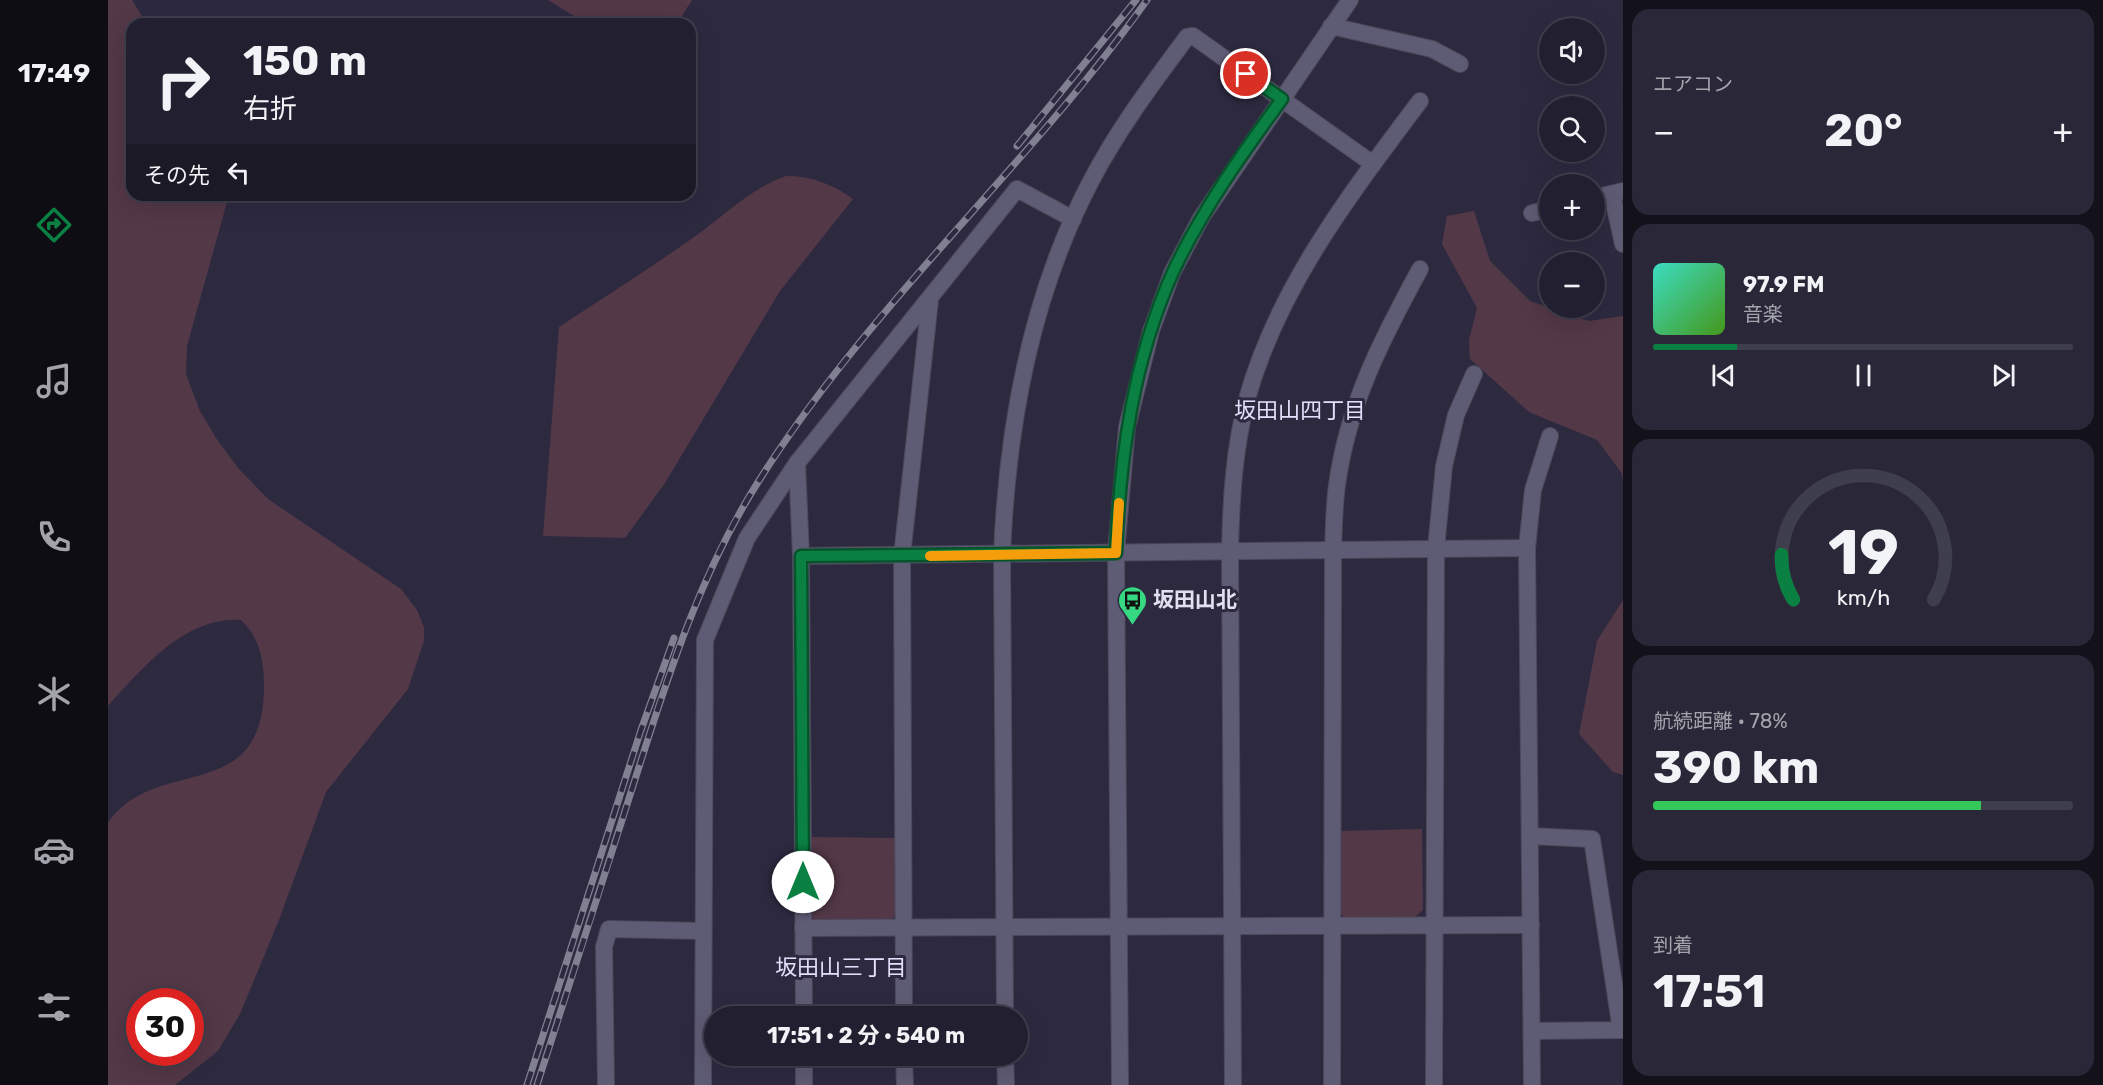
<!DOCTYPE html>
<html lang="ja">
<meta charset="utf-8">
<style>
body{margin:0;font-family:Rubik,"Noto Sans JP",sans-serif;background:#2a2838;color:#f1f3f6;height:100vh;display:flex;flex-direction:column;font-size:22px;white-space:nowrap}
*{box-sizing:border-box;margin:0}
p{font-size:20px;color:#a2a3ab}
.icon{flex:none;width:33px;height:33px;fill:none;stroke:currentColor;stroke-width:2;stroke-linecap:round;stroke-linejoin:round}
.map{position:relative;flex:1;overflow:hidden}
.side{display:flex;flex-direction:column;gap:9px;padding:9px;background:#13121a;width:480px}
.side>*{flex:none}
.banner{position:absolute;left:18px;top:18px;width:570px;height:183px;border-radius:18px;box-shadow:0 6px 24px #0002,0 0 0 2px #3f3e4c;background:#222030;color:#f1f3f6;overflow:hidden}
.buttons{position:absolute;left:1431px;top:18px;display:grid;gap:12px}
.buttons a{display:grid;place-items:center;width:66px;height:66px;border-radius:50%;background:#222030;box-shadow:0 6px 24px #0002,0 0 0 2px #3f3e4c;font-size:30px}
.speed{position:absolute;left:18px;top:988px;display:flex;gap:12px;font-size:30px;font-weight:700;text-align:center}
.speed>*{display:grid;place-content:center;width:78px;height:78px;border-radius:50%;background:#222030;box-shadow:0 6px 24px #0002,0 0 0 2px #3f3e4c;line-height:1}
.speed .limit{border:9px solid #d22;background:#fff;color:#111}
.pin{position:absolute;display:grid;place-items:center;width:51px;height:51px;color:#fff;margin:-26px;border:3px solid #fff;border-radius:50%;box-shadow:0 2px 6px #0007}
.me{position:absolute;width:66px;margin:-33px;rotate:0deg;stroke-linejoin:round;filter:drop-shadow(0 0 4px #0008)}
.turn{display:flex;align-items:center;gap:21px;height:126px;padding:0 18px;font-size:27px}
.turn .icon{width:78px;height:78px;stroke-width:2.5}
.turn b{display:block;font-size:42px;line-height:51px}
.then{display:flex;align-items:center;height:57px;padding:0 18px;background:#0003;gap:12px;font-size:22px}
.big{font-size:45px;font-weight:700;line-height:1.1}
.side .card{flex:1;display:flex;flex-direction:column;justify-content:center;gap:9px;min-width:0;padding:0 21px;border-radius:18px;background:#2a2838}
.side .dial{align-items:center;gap:0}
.dial svg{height:156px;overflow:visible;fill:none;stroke:#3f3e4c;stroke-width:7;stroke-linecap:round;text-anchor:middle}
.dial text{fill:#f1f3f6;stroke:none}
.song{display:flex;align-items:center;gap:18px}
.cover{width:72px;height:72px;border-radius:9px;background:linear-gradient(135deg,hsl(170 70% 55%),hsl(100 70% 35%))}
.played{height:6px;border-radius:3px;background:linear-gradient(90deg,#0b8043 20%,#3f3e4c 20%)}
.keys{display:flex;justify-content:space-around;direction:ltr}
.heat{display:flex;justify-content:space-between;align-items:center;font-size:33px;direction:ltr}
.charge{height:9px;border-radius:4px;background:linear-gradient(90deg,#34c759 78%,#3f3e4c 0)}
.trip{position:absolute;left:596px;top:1006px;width:324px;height:60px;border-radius:30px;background:#222030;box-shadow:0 6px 24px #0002,0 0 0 2px #3f3e4c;font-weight:700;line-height:60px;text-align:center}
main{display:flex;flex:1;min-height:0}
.dock{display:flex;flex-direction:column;width:108px;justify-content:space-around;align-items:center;background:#0e0d13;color:#a2a3ab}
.dock .icon{width:42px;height:42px}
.dock .selected{color:#0b8043}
.dock b{font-size:27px;color:#f1f3f6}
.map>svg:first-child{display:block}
</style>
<main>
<nav class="dock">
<b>17:49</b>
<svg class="icon selected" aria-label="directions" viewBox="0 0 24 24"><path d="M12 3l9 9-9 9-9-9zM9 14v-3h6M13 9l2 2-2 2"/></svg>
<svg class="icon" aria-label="music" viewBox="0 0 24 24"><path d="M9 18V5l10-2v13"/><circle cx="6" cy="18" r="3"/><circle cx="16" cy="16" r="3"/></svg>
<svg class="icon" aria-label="phone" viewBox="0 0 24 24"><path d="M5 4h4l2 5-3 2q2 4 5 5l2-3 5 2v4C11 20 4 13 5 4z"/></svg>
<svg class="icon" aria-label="climate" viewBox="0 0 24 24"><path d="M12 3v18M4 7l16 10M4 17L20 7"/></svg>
<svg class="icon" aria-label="car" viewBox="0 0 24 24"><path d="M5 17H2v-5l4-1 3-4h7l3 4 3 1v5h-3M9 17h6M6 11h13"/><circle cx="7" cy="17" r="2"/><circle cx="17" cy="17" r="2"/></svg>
<svg class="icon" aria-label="filters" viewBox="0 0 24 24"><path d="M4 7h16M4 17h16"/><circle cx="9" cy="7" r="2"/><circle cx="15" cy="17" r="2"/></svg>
</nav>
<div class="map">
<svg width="1515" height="1085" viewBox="0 0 1515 1085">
<rect width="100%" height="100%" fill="#2d2a40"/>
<g fill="#533847" fill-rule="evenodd">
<path d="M0,0h24l15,24h-15v171h97l-42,151 -1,28 14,37 16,27 22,30 30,31 133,90 16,21 7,17v14l-16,48 -82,103 -47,128 -39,94 -22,37 -43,34h-67v-262c48,-70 155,-15 156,-136 0,-26 -4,-49 -23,-67 -57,-3 -98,48 -133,86zM32,1002h50v51h-50z"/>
<path d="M440,0h144l-15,24h-90z"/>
<path d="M678,176c25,0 47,8 67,23l-73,92 -115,192 -40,55 -82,-2 16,-209c44,-29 88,-57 131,-87 32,-22 59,-51 96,-64z"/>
<path d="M1366,211l16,50 40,40 59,20 34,-5v164l-2,-8 -24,-32 -68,-28 -59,-53 -1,-19 8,-32 -35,-64 5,-28z"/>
<path d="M1515,600v175l-10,-3 -34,-38 18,-93z"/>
<path d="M1314,829l1,81 -9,8 -71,-1 -7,-9v-77z"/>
<path d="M701,837l88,1 -1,77 -7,6 -74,-1 -4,-3z"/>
</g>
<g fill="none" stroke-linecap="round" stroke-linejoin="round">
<defs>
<g id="minor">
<path d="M1223,26l101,23 28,15"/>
<path d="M1504,194l11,50"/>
<path d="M1486,198l29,-7"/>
<path d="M1424,213l18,-4"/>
<path d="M689,463l4,93 3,461"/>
<path d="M693,556l726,-8"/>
<path d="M1422,836l62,3 29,191 -89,1"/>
<path d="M695,928l728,-3"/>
<path d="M796,1017l-2,-461 28,-256"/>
<path d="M897,1017l-3,-462c5,-128 29,-260 89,-374 27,-52 62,-98 96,-144l6,-1 180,128"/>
<path d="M696,1056v29"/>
<path d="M796,1056l1,29"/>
<path d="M897,1056l1,29"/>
<path d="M498,1085l-2,-138 5,-18 93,2"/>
<path d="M595,1085l2,-445 42,-102 50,-75 220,-274 56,30"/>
<path d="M1012,1085l-4,-532 11,-126 24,-96 21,-58 29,-55 149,-218"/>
<path d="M1125,1085l-3,-533c1,-52 4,-103 17,-153 31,-112 104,-206 173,-298"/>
<path d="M1224,1085l1,-536c1,-21 1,-43 4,-64 11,-81 45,-146 83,-216"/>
<path d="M1326,1085l2,-537 8,-82 12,-51 18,-41"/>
<path d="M1424,1085l-5,-537 6,-58 17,-54"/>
</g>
</defs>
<use href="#minor" stroke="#4b485a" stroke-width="18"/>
<use href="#minor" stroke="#5e5b74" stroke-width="16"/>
<defs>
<g id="rail">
<path d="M909,146l119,-146"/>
<path d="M419,1085l114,-355 33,-92"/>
<path d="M429,1085c32,-99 64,-198 95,-296 34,-107 67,-215 128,-310 110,-174 268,-312 387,-479"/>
</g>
</defs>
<use href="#rail" stroke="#817f92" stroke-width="7"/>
<use href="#rail" stroke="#2d2a40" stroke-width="4.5" stroke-dasharray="14" stroke-linecap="butt"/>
</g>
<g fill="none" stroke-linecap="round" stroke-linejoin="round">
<defs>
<path id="route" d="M695,882l-2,-326 315,-3c4,-96 17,-192 57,-281 29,-62 69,-118 109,-173l-36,-25"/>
</defs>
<use href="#route" stroke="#07532c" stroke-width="15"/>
<use href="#route" stroke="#0b8043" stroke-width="10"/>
<path stroke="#f59e0b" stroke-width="10" d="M822,556l186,-3 3,-50"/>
</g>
<defs>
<symbol id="bus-pin" viewBox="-11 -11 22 30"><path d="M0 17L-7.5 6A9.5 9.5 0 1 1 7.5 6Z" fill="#36d881" stroke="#2d2a40"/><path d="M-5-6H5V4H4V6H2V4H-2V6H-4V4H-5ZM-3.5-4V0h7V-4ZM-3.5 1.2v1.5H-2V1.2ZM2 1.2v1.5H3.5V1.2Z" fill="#111"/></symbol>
</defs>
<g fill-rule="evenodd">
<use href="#bus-pin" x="1008" y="584" width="33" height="45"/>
</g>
<g text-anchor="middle" stroke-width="6" stroke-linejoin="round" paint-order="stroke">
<g font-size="21" font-weight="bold" fill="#e2e0ef" stroke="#2d2a40" text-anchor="start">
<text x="1045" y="607">坂田山北</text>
</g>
<g font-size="22" fill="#e3dffc" stroke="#2d2a40">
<text x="1192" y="418">坂田山四丁目</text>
<text x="733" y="975">坂田山三丁目</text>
</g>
</g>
</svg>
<div class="buttons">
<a><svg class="icon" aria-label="sound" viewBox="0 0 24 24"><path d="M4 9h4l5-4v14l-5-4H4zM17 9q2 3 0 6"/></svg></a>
<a><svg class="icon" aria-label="search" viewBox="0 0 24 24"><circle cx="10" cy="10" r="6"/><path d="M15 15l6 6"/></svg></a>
<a>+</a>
<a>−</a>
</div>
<div class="speed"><div class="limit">30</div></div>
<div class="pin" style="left:1138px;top:74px;background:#d93025"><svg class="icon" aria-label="arrive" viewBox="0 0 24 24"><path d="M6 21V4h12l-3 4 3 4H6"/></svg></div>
<svg class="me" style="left:695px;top:882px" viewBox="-20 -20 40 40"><circle r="19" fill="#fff"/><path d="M0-13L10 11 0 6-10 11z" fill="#0b8043"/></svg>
<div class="trip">17:51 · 2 分 · 540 m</div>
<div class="banner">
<div class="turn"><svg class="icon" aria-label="right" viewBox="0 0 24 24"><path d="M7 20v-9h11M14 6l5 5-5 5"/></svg><div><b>150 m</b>右折</div></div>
<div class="then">その先<svg class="icon" aria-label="left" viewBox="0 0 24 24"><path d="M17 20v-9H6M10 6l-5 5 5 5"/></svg></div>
</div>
</div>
<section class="side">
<div class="card"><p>エアコン</p>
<div class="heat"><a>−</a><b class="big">20°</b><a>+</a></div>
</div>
<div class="card">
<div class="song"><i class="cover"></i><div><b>97.9 FM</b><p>音楽</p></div></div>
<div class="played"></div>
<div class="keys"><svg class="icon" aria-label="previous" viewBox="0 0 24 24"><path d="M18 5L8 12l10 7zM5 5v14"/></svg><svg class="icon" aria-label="pause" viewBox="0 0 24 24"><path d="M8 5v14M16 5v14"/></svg><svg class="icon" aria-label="next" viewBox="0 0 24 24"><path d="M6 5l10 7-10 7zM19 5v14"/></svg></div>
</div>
<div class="card dial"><svg viewBox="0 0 100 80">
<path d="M14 69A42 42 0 1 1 86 69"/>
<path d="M14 69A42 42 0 0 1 8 46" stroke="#0b8043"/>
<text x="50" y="56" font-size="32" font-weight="700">19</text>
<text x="50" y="72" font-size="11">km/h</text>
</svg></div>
<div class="card"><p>航続距離 · 78%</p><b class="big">390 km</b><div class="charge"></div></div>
<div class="card"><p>到着</p><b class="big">17:51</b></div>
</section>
</main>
